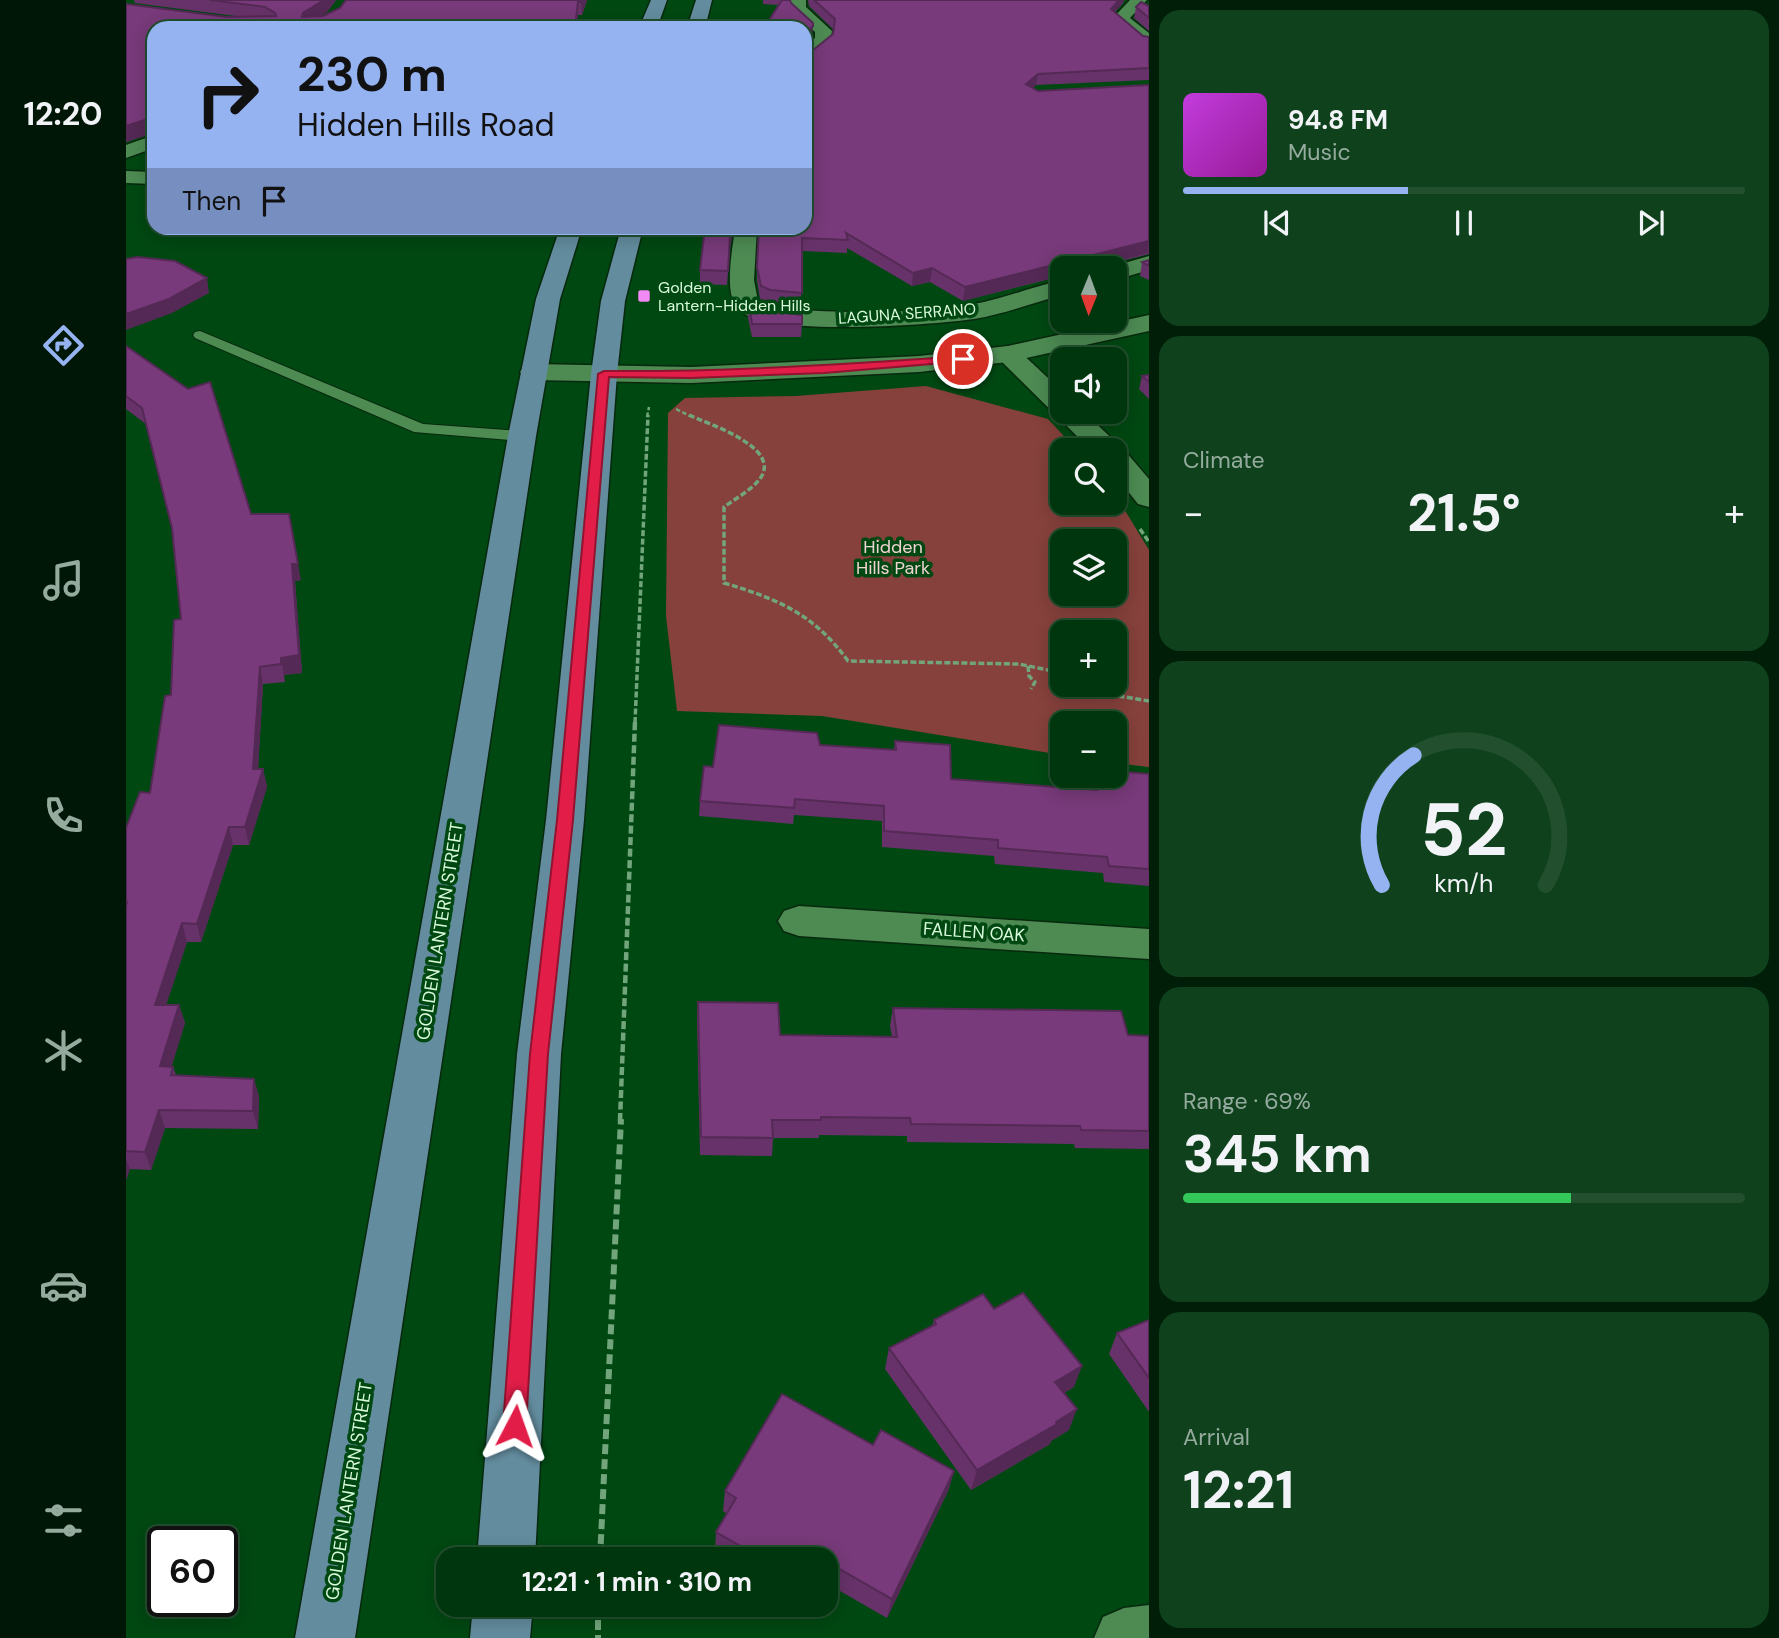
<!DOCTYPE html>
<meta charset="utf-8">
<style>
body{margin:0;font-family:"DM Sans",sans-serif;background:#0e411c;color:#f1f3f6;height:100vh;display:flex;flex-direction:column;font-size:26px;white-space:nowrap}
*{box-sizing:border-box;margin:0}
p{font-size:23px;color:#95ab9e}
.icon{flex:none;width:38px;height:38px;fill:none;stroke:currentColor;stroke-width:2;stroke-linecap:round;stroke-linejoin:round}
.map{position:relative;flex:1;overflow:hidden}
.drawer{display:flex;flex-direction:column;gap:10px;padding:10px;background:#001e08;width:630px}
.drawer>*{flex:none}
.banner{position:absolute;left:21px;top:21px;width:665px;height:214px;border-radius:21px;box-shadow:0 4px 18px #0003,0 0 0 2px #22502e;background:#95b2f1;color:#111;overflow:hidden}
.needle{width:46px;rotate:181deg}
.tools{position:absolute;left:924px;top:256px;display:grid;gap:14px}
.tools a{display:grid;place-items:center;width:77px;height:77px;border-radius:14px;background:#00360e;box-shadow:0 4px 18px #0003,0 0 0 2px #22502e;font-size:35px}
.speed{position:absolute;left:21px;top:1526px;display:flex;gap:14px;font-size:35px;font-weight:700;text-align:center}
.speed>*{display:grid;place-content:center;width:91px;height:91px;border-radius:50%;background:#00360e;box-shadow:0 4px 18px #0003,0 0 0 2px #22502e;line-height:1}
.speed .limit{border:4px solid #111;border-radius:10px;background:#fff;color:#111}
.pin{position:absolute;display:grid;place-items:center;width:60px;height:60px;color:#fff;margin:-30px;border:4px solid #fff;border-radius:50%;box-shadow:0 2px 7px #0007}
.me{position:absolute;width:77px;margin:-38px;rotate:4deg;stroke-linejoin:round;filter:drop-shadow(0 0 5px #0008)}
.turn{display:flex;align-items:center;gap:24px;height:147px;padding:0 35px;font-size:32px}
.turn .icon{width:91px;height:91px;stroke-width:2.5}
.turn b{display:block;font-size:49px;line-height:60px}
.then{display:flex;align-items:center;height:66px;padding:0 35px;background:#0003;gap:14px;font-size:26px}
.big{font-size:52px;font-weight:700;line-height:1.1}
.drawer .card{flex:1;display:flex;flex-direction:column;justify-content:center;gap:10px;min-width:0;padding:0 24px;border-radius:21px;background:#0e411c}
.drawer .dial{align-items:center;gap:0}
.dial svg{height:182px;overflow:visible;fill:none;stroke:#22502e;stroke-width:7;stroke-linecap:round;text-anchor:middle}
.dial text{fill:#f1f3f6;stroke:none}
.song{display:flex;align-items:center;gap:21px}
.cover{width:84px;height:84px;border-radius:10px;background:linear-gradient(135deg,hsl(290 70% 55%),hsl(300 70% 35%))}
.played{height:7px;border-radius:4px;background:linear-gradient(90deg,#95b2f1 40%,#22502e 40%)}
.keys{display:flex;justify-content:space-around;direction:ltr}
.heat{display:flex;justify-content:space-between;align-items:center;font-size:38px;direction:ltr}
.charge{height:10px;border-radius:5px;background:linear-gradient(90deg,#34c759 69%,#22502e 0)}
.trip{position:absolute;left:310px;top:1547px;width:402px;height:70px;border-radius:21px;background:#00360e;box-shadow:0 4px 18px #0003,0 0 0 2px #22502e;font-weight:700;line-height:70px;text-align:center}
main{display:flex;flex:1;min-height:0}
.dock{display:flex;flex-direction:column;width:126px;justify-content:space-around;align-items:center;background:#001606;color:#95ab9e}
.dock .icon{width:49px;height:49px}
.dock .on{color:#95b2f1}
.dock b{font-size:32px;color:#f1f3f6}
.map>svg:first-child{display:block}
</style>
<main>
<nav class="dock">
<b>12:20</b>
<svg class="icon on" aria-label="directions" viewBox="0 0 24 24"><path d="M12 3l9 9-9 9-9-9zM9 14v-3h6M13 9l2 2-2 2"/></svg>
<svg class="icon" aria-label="music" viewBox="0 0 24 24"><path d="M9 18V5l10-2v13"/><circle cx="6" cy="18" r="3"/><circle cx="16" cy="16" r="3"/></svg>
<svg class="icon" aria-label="phone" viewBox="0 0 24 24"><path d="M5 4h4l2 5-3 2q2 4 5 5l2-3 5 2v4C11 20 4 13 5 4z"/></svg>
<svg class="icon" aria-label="climate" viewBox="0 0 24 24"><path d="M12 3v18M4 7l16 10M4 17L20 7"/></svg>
<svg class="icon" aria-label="car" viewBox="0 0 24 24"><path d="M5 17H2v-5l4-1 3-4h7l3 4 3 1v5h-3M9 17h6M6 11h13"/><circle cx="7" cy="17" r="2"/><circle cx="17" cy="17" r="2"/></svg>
<svg class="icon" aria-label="filters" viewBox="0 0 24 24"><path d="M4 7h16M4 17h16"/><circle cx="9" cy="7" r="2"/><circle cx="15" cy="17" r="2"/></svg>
</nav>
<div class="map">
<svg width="1023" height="1638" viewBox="0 0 1023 1638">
<rect width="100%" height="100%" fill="#004812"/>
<path fill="#86413c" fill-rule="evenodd" d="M800,386l122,33 29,31h-15v52h53v-8l34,56v217l-34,-4v-40h-53v32l-240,-39 -145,-5 -11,-95 2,-203 17,-15 111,-2zM936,541h53v52h-53zM936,632h53v52h-53z"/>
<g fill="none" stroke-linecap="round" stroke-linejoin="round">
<defs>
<path id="lane" d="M74,331l223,93 99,7 8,5 -8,5 -108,-9 -219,-94 -2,-3 2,-3z"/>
<g id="street">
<path d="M664,0h16v7l26,24 -2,12 -19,16 -6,1v-14l10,-8v-6l-23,-21z"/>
<path d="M1004,0h17l-17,18 19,15v13l-6,-1 -31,-26z"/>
<path d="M28,135v13l-28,10v-13z"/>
<path d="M0,171l28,1v12l-28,-1z"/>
<path d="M609,228h22l-3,52 4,21 10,5c59,9 157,8 216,-4 26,-6 52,-16 78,-22v15c-29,8 -58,19 -88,24 -42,6 -203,18 -234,-8 -18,-14 -7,-63 -5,-83z"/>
<path d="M1023,256v14l-34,10v-12h-8z"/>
<path d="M882,346l9,3 45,42v20h21l42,40 24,28v28l-11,-3 -23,-29v-25h-24l-92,-91 -4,-5 4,-5z"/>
<path d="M673,906l350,23v30l-350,-23 -15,-5 -6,-10 6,-10z"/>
<path d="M1023,1605v33h-55l9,-21 21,-9z"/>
</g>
<path id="secondary" d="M1023,315v16l-141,31 -89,10 -228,11 -158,-3 -9,-2 -4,-6 4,-6 9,-2 158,3 228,-11 89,-10z"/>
<g id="primary">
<path d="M525,0h16l-10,28h-18z"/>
<path d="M570,0h16l-7,28h-18z"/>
<path d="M434,228h22l-22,71 -24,137 -181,1202h-60l213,-1202 28,-137z"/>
<path d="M495,228h22l-18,73 -8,73 -33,446 -23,234 -26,505h-58l40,-505 29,-234 45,-446 10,-73z"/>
<path d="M347,1605h60l-3,33h-60z"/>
</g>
</defs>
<use href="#lane" stroke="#08290d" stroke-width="2"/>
<use href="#street" stroke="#08290d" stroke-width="3"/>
<use href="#secondary" stroke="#08290d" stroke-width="3"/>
<use href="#primary" stroke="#08290d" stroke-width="3"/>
<g stroke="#72a57b" stroke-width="2.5" stroke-dasharray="4.5 2.5" stroke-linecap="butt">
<path d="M550,409l16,8"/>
<path d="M521,417l2,-10"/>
</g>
<g stroke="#72a57b" stroke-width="3.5" stroke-dasharray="6 2.5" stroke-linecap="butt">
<path d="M563,415c19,9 96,33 70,65 -8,10 -24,19 -35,27v76c54,16 90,31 124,78l171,3 43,9"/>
<path d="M1014,529l9,13"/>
<path d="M902,666l1,10 6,6 -4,7"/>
<path d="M961,684l20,10 42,7"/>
<path d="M509,723l13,-308"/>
</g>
<path stroke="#72a57b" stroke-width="4.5" stroke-dasharray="8 3.5" stroke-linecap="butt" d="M494,1121l15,-400"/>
<g stroke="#72a57b" stroke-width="6" stroke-dasharray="10 5" stroke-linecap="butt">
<path d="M474,1559l21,-440"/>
<path d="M472,1605v33"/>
</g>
<use href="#lane" fill="#4d8b53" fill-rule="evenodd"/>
<use href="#street" fill="#4d8b53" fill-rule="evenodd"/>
<use href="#secondary" fill="#4d8b53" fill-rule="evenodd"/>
<use href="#primary" fill="#638d9f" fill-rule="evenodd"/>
</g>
<g fill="#673269">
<path d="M8,0h202l-9,12 -7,4h3l17,-8 6,-8h241l-5,15h-4l-1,13h-423v105h-1l-27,9v-138l101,13h16l-108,-14z"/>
<path d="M637,0h27l1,3 21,34 -7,7v-16l-26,-23 -16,-1z"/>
<path d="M682,0h316l-1,3 -8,9 28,24 6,1v43l-113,5 -3,3 5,3 111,-6v169l-186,47 -33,-19 -18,4 -65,-38v5l-45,-2 -1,56 -32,-4 -9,-4 -3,-19 2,-52h46l7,-177 21,-17v-5l-24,-23z"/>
<path d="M1023,6v25l-15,-13 2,-11z"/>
<path d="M604,247l-3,38 -27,-1v-14z"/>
<path d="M1023,260v20l-9,-4 2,-14z"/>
<path d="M623,305l53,19 -1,13h-49l-4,-19z"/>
<path d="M0,346l175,234 -6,1 7,92 -18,2 1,7 -22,2 -5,85h5l4,18 -18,58h-16l-32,97h-14l-21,63h13l6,18 -14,44h2l3,8 78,4 5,18 -1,32 -93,-1 -14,42 -21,-1 -4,11v-352l24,-35 21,-98 10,-76 -9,-89 -26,-106 -20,-15z"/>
<path d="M1023,375v24l-10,-10 3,-13z"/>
<path d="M769,741l56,38 140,10 -1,-4 3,-10 56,-1v112l-45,-4 -1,-9 -108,-9 -1,-8 -112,-9v-26l-88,-6 -1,9 -94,-8 1,-15 13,-34 107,-22 74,5z"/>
<path d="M572,1002l82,33 112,2 -2,-11 3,-18 235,27 21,1v113l-74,-1 -1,-4 -167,-2v-6l-88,-1v3h-46l-1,18 -72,-1 -3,-135z"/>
<path d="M868,1309l80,78 -10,6 5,37 -18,11 -1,3 -79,46 -86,-121 4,-21 43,-22 2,-6z"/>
<path d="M1023,1320v92l-40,-58 8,-21z"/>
<path d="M747,1445l81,26 -6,20 -61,127 -61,-35v-24h-98l-13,-8 1,-19 11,-18 -4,-3 2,-20z"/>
<path d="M677,1605h10l-2,4z"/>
</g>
<g fill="#542955">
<path d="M198,0h12l-9,12 -22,14 -3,-9 1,-4z"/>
<path d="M456,0h5l-5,15 -1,-13z"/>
<path d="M993,0h5l-1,3 -14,16 2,-10z"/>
<path d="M452,2v13l-1,13h-2z"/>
<path d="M687,26l-1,11 -7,7v-10z"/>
<path d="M912,74l-2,11 -11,10 1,-11z"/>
<path d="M24,118l3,15 -27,9v-16z"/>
<path d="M606,228h2l-4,19 -3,38 3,-51z"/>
<path d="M1023,241l-1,12 -56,15h-30v7l-99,26 2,-14z"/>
<path d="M806,268l-2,14 -18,4 1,-13z"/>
<path d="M81,278l2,15 -37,20 -46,17v-16z"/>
<path d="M166,564h6l3,16 -6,1 7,92 -18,2 1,7 -4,-24z"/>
<path d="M134,667l3,17 -6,103 -4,-18z"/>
<path d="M137,769l4,18 -18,58 -4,-18z"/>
<path d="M103,827l4,18 -32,97 -4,-18z"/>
<path d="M56,923l5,19 -27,81 -5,-18z"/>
<path d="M53,1005l6,18 -19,62 -6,-19z"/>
<path d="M128,1079l5,18 -1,32 -5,-18z"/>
<path d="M33,1110l6,18 -14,42 -6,-18z"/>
<path d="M0,1159l4,10 -4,11z"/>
<path d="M956,1366l-8,21 -27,16 8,-21z"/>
<path d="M951,1409l-8,21 -18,11 -1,3 -79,46 6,-20z"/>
<path d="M828,1471l-6,20 -61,127 5,-19z"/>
</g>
<g fill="#783a7a" stroke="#542955" stroke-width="2">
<path d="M84,0h114l-21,13 -1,4 21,-1 17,-8 6,-8h236l-1,2h-3l-3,26h-421v92l-4,-2 -24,8v-122l101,13 49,-1 -1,-3 -10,-6z"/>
<path d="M656,0h8l1,3 22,20v3l-8,8v-6h-41z"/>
<path d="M688,0h305l-8,9 32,27 6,1v31l-111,6 -12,10 12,7 111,-6v156l-184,46 -33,-19 -19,5 -67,-40 2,7 -46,-2v55l-32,-3 -9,-4 -4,-19 2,-39h46v-177h7l21,-17 2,-15z"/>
<path d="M1015,2l8,4v12l-13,-11z"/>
<path d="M579,228h27l-2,6 -2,37 -28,-1z"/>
<path d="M11,257l38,4 32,17 -38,21 -43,15v-55z"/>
<path d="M1023,260v6l-7,-4z"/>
<path d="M623,305l8,4 45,6v9h-50z"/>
<path d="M0,346l62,43 22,-7 41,132h38l9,50h-6l7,91 -18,3v6l-21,3 -7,102h10l-18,58h-16l-32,97 -15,-1 -27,82h24l-19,61 13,1 -2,8 83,4 -1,32 -94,-1 -14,42 -19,-1v-245l1,-4h-1v-74l14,-36 10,1 15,-97 6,-1 3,-75 7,-1 -9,-91 -30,-120 -16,-12z"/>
<path d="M1023,375v7l-7,-6z"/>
<path d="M593,725l98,8 3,12 76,5 -1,-9 55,4 1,34 146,11 -2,-15h20v-4l34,3v95l-40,-3 -2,-9 -109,-9v-8l-114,-9v-25l-89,-7 -1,9 -94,-7 4,-35 9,1z"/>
<path d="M572,1002l80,1 2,32 117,2 -4,-29 228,3 7,24 21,1v95l-68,-1 -1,-4 -169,-2 -1,-6 -89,-1v3h-49l1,18 -72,-1z"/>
<path d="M897,1293l59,73 -27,16 22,27 -21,13 1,2 -80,46 -88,-122 47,-24 -2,-4 49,-26 11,15z"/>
<path d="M1023,1320v58l-32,-45z"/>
<path d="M656,1394l91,51 8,-15 73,41 -62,128 -63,-36 -3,5v-9h-63l-47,-27 20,-34 -11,-7z"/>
</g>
<path fill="#e11d48" stroke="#92132f" stroke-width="2" d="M837,356l4,1v4l-143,12 -133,5 -82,-1 -36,443 -25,234 -22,372 -3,8 -8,3 -8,-3 -4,-8 27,-372 27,-234 41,-446 6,-3c120,1 239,-6 359,-15z"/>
<rect fill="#f18af4" stroke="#004812" stroke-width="2.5" x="511" y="289" width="14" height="14" rx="3.5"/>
<g text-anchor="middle" stroke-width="7" stroke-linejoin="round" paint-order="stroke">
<g font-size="16" fill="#d9fada" stroke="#004812" text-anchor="start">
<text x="532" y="293">Golden<tspan x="532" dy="18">Lantern-Hidden Hills</tspan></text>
</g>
<g font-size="16" fill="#d9fada" stroke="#004812">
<text transform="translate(781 313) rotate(-4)" y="6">LAGUNA SERRANO</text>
</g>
<g font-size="18" fill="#efd4d1" stroke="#004812">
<text x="767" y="553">Hidden<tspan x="767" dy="21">Hills Park</tspan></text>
</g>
<g font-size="18" fill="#d9fada" stroke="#004812">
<text transform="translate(314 931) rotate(-81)" y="6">GOLDEN LANTERN STREET</text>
<text transform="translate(848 932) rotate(4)" y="6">FALLEN OAK</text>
<text transform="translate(223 1491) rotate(-81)" y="6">GOLDEN LANTERN STREET</text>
</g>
</g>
</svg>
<div class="tools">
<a><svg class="needle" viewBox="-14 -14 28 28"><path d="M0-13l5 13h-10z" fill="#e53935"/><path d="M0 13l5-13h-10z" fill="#95ab9e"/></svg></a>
<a><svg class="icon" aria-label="sound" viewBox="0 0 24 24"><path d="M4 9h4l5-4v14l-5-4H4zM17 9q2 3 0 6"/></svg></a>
<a><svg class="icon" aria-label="search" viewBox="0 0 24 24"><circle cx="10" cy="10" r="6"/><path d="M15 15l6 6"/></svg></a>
<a><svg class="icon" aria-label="layers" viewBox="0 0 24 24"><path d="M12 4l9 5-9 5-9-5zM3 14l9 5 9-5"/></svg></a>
<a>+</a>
<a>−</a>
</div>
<div class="speed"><div class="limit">60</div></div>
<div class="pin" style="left:837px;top:359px;background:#d93025"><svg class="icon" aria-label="arrive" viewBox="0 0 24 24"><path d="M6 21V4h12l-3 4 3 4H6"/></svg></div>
<svg class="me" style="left:389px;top:1426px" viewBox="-20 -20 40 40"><path d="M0-17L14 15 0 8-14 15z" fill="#e11d48" stroke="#fff" stroke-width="4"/></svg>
<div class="trip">12:21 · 1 min · 310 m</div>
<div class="banner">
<div class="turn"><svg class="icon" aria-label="right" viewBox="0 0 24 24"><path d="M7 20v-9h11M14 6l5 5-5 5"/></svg><div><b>230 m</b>Hidden Hills Road</div></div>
<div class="then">Then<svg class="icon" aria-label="arrive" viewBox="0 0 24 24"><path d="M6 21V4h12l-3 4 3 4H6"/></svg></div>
</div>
</div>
<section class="drawer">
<div class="card">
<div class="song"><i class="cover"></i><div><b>94.8 FM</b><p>Music</p></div></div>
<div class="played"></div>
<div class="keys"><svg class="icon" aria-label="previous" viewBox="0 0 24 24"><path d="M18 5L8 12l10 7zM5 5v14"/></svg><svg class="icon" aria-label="pause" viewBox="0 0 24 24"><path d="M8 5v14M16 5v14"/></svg><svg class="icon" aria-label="next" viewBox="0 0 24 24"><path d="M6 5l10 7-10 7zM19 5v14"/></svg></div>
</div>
<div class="card"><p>Climate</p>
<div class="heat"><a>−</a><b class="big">21.5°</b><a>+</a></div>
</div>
<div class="card dial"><svg viewBox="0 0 100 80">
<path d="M14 69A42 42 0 1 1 86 69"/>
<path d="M14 69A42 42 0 0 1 28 12" stroke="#95b2f1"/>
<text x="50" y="56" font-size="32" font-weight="700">52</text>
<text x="50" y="72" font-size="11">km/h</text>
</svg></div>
<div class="card"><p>Range · 69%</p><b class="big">345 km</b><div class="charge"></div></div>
<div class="card"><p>Arrival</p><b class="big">12:21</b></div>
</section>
</main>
